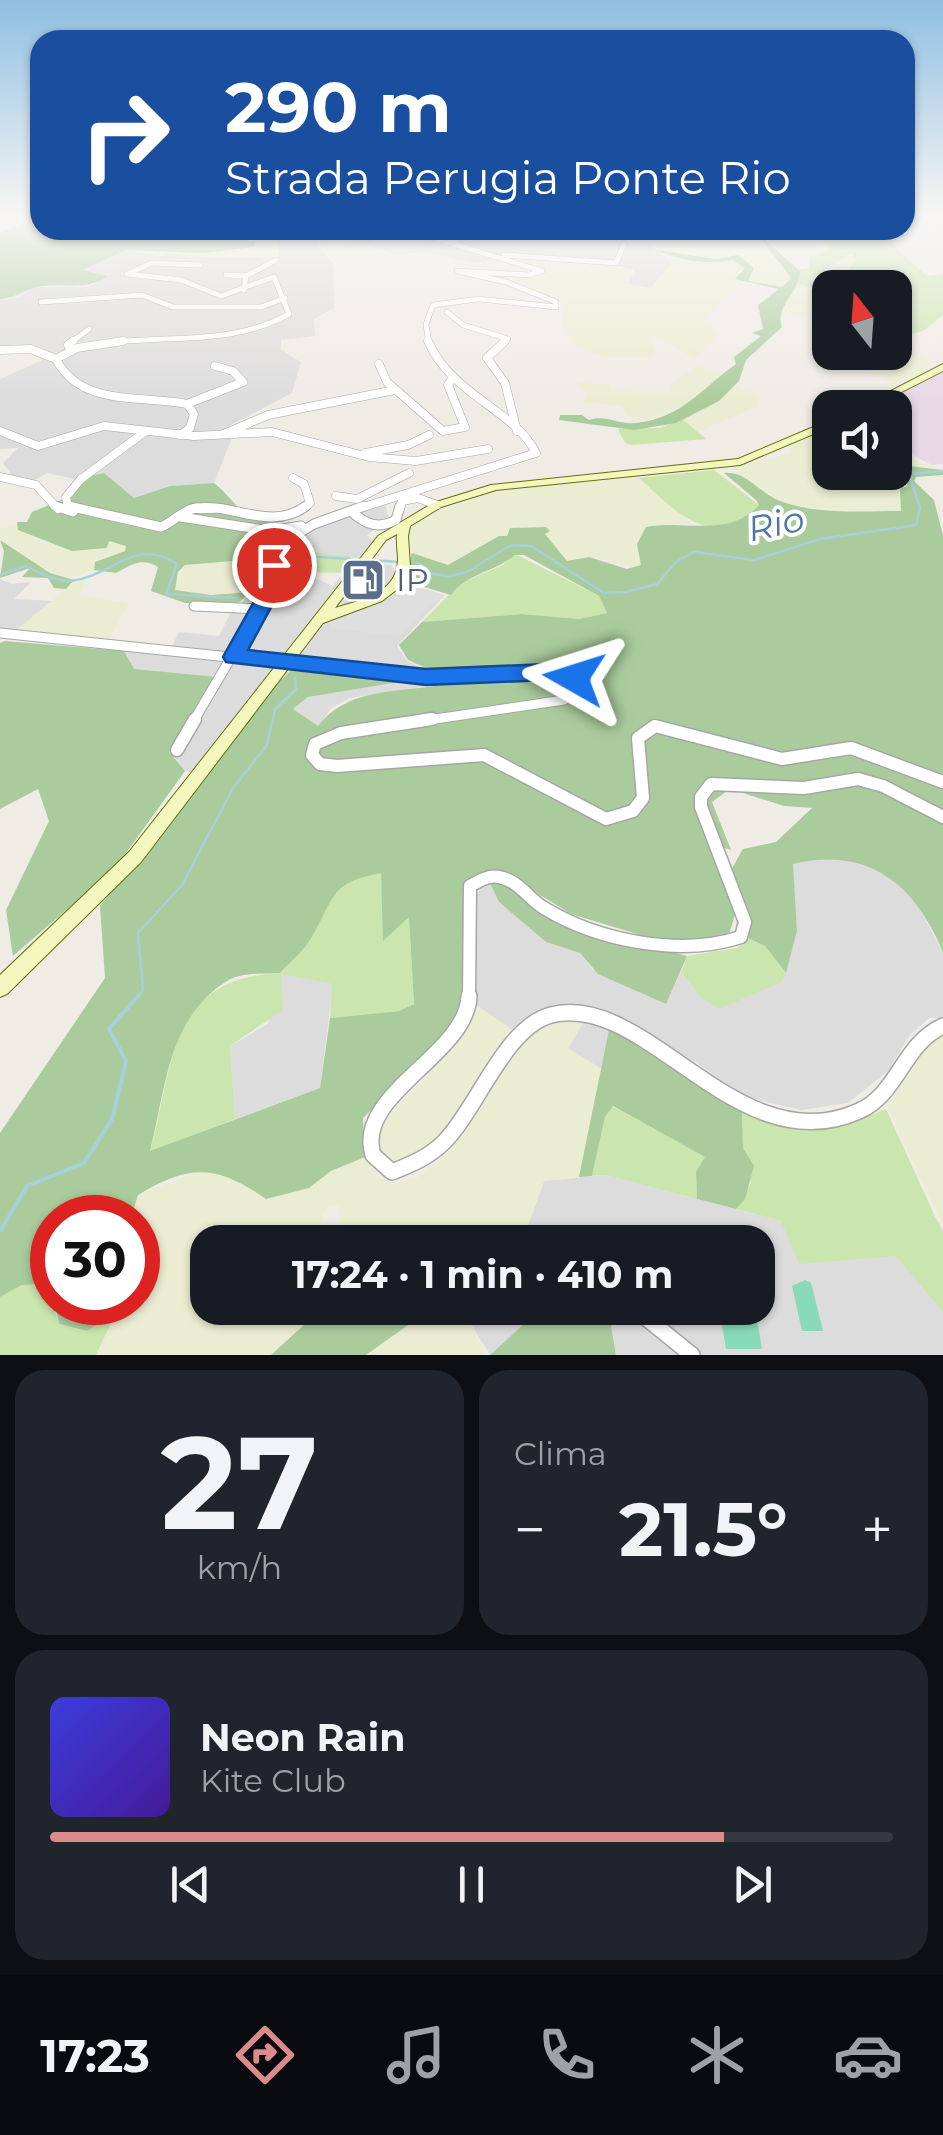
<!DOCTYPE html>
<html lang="it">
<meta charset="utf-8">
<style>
body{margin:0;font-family:Montserrat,sans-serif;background:#20242c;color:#f1f3f6;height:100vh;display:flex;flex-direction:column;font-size:38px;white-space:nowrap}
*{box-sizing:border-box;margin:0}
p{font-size:32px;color:#9ea1a6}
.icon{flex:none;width:55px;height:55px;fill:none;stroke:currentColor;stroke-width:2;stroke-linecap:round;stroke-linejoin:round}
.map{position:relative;height:1355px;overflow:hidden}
.sheet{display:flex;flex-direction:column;gap:15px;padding:15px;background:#0d0f14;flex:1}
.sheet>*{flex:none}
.hud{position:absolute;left:30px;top:30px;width:885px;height:210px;border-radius:30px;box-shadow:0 2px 8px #0004;background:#1a4fa0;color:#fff;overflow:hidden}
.needle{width:65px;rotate:343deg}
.buttons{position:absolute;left:812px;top:270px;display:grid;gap:20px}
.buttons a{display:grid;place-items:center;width:100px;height:100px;border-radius:20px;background:#171b24;box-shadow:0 2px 8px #0004;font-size:50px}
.speed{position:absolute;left:30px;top:1195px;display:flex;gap:20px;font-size:50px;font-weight:700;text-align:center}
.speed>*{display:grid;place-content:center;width:130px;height:130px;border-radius:50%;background:#171b24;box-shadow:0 2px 8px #0004;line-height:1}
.speed .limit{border:15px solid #d22;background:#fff;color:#111}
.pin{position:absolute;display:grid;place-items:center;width:85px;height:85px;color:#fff;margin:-42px;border:5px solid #fff;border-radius:50%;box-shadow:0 2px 10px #0007}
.me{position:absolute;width:110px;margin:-55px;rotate:276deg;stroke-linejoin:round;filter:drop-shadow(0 0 8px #0008)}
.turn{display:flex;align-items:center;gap:35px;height:210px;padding:0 30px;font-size:45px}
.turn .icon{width:130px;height:130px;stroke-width:2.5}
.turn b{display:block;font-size:70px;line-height:85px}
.big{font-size:75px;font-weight:700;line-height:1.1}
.sheet .card{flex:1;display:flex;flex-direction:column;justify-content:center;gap:15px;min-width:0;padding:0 35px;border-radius:30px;background:#20242c}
.sheet .dial{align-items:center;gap:0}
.dial b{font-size:130px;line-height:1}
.song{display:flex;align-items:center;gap:30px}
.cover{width:120px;height:120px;border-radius:15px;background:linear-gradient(135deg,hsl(240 70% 55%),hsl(260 70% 35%))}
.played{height:10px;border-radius:5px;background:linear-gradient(90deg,#dc8b8d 80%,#363941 80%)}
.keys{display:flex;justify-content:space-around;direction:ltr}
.heat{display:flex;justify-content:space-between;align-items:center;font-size:55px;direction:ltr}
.sheet .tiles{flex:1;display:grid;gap:15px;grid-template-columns:1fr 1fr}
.card:last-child{grid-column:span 2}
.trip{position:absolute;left:190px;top:1225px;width:585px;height:100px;border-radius:30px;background:#171b24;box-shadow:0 2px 8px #0004;font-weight:700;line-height:100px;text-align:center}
.menu{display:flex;height:160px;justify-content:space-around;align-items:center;background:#090b0e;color:#9ea1a6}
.menu .icon{width:70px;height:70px}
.menu .active{color:#dc8b8d}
.menu b{font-size:45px;color:#f1f3f6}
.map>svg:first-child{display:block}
</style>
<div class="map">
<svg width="943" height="1355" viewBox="0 0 943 1355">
<rect width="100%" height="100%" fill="#efece6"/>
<g fill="#dddcdc">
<path d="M266,230h351l11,15 19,-1 27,19 -23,25 -24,-4 8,-14 -23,-5 -99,-9 -38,7 -47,-11 -31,2 -61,-17 -19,8 16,18 1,45 -20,11 1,17 -34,4v10l20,12 -9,31 -63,33 2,14 -17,43 -44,3 -36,12 -30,-25 -29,6 -28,-6 -12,7 -21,-2 -11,-15 15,-15 -18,1v-70l43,-19 -12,-6 -31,-2v-53l19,-1 14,-11h57l16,-11 -25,-6 44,-20 35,6 8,-4 23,5 83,1 -13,-19h-8z"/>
<path d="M385,504l4,14 -22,17 14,13 -6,3 3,13 13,1 12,18 42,12 -48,51 10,15 27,12v12l-84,13 -19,10 -13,19 -25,-18 15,-12 101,-17 -115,-12 -90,108 -19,-5 -16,-19 -45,-101 19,-9 28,6 8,-16 40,4 12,-24 26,-24 12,-30 64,28 22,-29 -55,-7 -18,-16z"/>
<path d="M0,579l11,5 20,-2 -17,17 39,2 -39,31 -14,-2z"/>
<path d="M827,856l49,11 24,18 17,19 26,48v66h-14l-20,18 -21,35 -40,32 -47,7 -55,-13 -51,-35 -126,-59 -36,9 -21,18 -40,-28 2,-106 15,-15 10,21 50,41 31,10 12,16 73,35 16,-32 19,25 82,-15 15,-51 -5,-68z"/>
<path d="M280,973l53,11 -13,104 -85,31 -5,-73 38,-22z"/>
<path d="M584,1021l25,9 -6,40 -35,-22z"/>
<path d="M605,1175l176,46 142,-24 20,33v125h-327l-8,-47h150v-66h-236l22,-61z"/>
<path d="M461,1308h80l-51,47z"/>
</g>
<path fill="#e8d8e5" d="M943,367v97l-11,1 -37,-19v-38h-33z"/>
<g fill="#ebedd2">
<path d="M185,230h81l-12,8 23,1 2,17 -88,1 -23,-5h60l28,-9z"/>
<path d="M629,230h43l-2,7 8,-7h76l22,36 10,4 5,9 -9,8 -34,-5 5,-14 -23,-12 -14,2 -59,-8z"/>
<path d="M763,230h30l35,16 -9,6h-37l-18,-13 5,-2z"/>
<path d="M851,252l11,27 16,8 -48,1v36l-45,-12 -2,-7 15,-21 17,2 -4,-7 23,-11z"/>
<path d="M676,257l57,2 12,9 -9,11 8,5 -15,8 -27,31 16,12 -23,24 -46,-26 7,17 -6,8h-44l-29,-11 -16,-23 4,-20 -57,-24 -45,-10 73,6 11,-2 -24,-14 72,5 29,3 8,7 -4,9 23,4z"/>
<path d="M895,348l36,14 -5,9 -37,15 1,-4 -33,-16 17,-13 21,-1z"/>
<path d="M698,366l27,9 -29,24 -43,20 -23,-1 -10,-12 -36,-4 3,-9 -11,-11 36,3 -2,6 49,1 14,-1 -4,-7z"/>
<path d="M734,386l23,9 1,11 -60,26 -16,-13 37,-19z"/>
<path d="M830,425v47h65v-19l46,17 -23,-3 -16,44h-43l-61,-4 -23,-8 -42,-31 58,-15 1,-10z"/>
<path d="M639,478l53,46 -36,1 -10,8 -5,32 -6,2 -46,-10 -22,4 -31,-35 -25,2 -4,9 -8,-1 -51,29 -36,-12 -8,-13 1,-11 12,-8 74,-29 37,-7z"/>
<path d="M14,525l26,17 15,3 54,-4 18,5 -2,5 -30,10 -1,9 -27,9 -47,-22 -20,-17v-11z"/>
<path d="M269,558l-12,30 -6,4 -40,3 -37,-5 11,-25z"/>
<path d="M86,579l-7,17 50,7 -21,38 -94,-9 58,-48z"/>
<path d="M472,1002l40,28 -35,55 -56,70 -20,11 -15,-5 -8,-13 3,-23 47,-50z"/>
<path d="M557,1020l27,1 -16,27 35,22 -24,107 -35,4 -19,53 -27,8h-158l-1,-36h-12l-15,36h-104v66h104l-6,15 -35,32h-175l21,-52 21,-1v-84l-7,-1 6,-22 67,-26 105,19 22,-17 34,-14 14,21 17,4 21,-4 27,-21 82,-119 14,-13z"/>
<path d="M943,1034v192l-56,-120 41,-65z"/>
<path d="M432,1308h29l26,47h-121z"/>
</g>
<g fill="#cae6ae">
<path d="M899,230l-16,7 44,39 16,-2v41l-20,16 -28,7v-24l17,-3 -17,-23c-15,-1 -37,-6 -46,-20l7,-6 -4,-9 -42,26 7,9 -19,-4 -1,-14 12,-2v-10l22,-9 -7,-8z"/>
<path d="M682,419l24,20 -75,6 -6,-2 -7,-14 42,-1z"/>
<path d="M714,470l45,35c-46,49 -84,6 -120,-27z"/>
<path d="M290,542l10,8 55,7 -12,16 -45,-1 -19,-10 8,-5 -7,-1z"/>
<path d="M515,554l84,42 8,17 -28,6 -57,-5 -100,8 37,-38 44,-19z"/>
<path d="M381,872l3,68 25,-25 5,89 -15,7 -69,7 2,-34 -51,-10 2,36 -53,36 5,73 -85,33c24,-85 16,-174 130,-179 11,-11 24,-23 32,-36 23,-42 17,-54 69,-65z"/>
<path d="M748,938l17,8 21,27 -4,9 -63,27 -19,-12 -19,-25 6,-16 50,-8z"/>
<path d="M612,1106l94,51 -10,15 1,27 -92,-24 -13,1 13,-59z"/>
<path d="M886,1109l57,125v78l-47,-56 -97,8 -18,-43 -45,-12 15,-26 -8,-34 -1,-38c60,17 85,23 144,-2z"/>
<path d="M46,1284l13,40 27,7 30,-19 -20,43h-96v-58l22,-12z"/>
</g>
<g fill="#aacc9d" fill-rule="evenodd">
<path d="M32,220h8v10h145l71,12 -3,5 -48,6 -80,-3 -42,20 25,6c-25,16 -43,6 -71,11 -13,3 -21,11 -37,12v-66z"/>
<path d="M754,230h7l4,10 35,31c-2,25 -25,34 -18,56l-36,33 -7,21 -20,20 -43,22 -42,7 -75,-10 1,-5h22l7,5c16,-6 30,5 47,3 47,-5 68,-37 100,-59l-2,-7 27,-21 -9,-3 11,-4 -5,-24 21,-16 -44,-10 10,-11 -12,-8c-22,5 -56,1 -76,-10l59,9 22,-4 16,13 -6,13 34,6 8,-7 -1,-5z"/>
<path d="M909,466l34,4v5l-27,2 -2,4 20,19 9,35v417c-29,-69 -75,-106 -150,-88l4,67 -11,42 -21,-27 -17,-8 4,-18 -20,-52 11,-19 33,-7 36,-34 -28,-2 -54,-17 -18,13 19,48 -18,-6 24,64 -9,30 -32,7 -49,-8 -76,-23 -52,-32 -51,-1c-10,40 6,85 -3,123 -6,28 -79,91 -102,114l2,39 -34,14 -22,17 -43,11c-49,-34 -76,-36 -128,-4l-7,22 -79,1v77l-6,-11 -24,1 -22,12v-164l105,-155 -5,-72 164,-210 30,-28 117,12 -103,17 -15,12 25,17c27,-36 74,-34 117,-40v-14l-27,-12 -9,-15 23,-23 100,-8 57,5 28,-6 -8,-17 -75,-41h-9c-20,17 -49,19 -64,40l-47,-14 8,-28 36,12 51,-29h8l3,-8 36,-1 4,4 -5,3 22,27 22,-4 38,12 14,-4 -4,-21 9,-17c39,-8 82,12 113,-22l-3,-5 -32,-27c22,-3 36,21 56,28 38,14 81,10 121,10l-1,-22 8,-3 -8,-18zM381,873l2,68 26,-24 5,87 -15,7 -69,7 -10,70 -170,63c16,-62 17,-132 77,-170 14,-9 37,-7 53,-8 10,-11 24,-22 32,-36 24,-41 17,-54 69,-64z"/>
<path d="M104,473l30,25 36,-12 44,-3c26,21 25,38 64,40l8,14 -12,9 -5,12 -84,7 -7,7 -3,18 36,5 40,-3 -13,11h-53l-34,-12 7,-24c-18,-10 -26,-2 -42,6l-22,-3 1,-8 30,-11 1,-5 -17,-5 -2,7 -35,3 -54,-21 -1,-8h10l5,-10 32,-13 11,-20z"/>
<path d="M0,540l50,33 24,7 -8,9 -12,-1 -6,-10 -26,-1 8,-9 -30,10 4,-27z"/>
<path d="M5,641l119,10 10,18 82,8 -47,75 16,19 -69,96 -103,89 -7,-46 43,-89 -11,-32 -38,20v-166z"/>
<path d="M489,881l18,1 52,39 128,35 -21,48 -68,-30 -18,-21 -34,-11 -47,-40z"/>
<path d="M609,1030l20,8 113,73 1,37 11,18 -9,33 -9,10 -39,-10 -1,-27 9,-15 -92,-51 -8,11 -13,59 -13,1z"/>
<path d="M55,1303v-1l62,1 -1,9 -29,19 -28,-7z"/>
<path d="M312,1308h36l14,14 30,-14h40l-66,47h-95l35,-32z"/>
<path d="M541,1308h67l8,47h-126z"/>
</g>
<g fill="#88daba">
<path d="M805,1280l6,3 12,48h-21l-10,-45z"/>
<path d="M719,1308h36l7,41h-36z"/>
</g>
<path fill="#dfdfdf" d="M410,585l33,10 -45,41 -67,-8 -1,-10 56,-14z"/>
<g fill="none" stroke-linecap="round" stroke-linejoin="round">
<g stroke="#a9cfda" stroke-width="2.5">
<path d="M287,555l64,4"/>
<path d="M372,560l26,2"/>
<path d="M417,563l16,11 17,2 17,-4 44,-27 20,1 73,47 22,-1 31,-8 19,-22 18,-10 60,8 66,-21 96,-14 4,-17 -11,-34 34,-3"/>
<path d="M0,575l25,-9c15,6 30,16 46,15 42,-5 64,-45 106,-17l-11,30 70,4"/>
<path d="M136,998l7,-8 -5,-57 44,-48 51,-97 34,-43 8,-36 21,-20 -1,-11"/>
</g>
<path stroke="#a9cfda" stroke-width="4" d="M0,1231l27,-45 57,-23 28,-44 14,-58 -17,-32 29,-33"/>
<defs>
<g id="minor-far4">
<path d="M928,215l15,9"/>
<path d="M300,230h31"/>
<path d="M387,230l34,4 121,37 -13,4 -72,-4 49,11 50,20v5l-77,-8 -46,6 -7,19 3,20"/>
<path d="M487,230l26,4 9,-4"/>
<path d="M534,230l26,2"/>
<path d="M450,242l23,-12"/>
<path d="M504,255l112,8 8,-19"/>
<path d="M226,275l20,1"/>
<path d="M244,290l2,-14 30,-16"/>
<path d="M41,302l101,-7 31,12h88l24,-9"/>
<path d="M447,312l16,13 45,14 -5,5"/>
<path d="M69,344l20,-15"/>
<path d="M100,344c64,-10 130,3 189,-30l-15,-37 -53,19 -40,-16 -54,-6 25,-11 48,2"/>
</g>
<g id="minor-far3">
<path d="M123,341l-46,7 -21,11c24,48 86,36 131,45l7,10 -4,14 -10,7"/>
<path d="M505,341l-18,17 18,25 12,48"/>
<path d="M0,350l31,-1 25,10"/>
<path d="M71,351l-3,-6 5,-4"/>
<path d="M379,364l8,18 56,49 22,-4 -17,-42 4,-6"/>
<path d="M187,404l56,-22 -10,-11 -18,-5"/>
<path d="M0,431l38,15 66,-20 90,10 78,-4 97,25 47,4 72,-12"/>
<path d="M224,434l44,-19 127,-25"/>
<path d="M365,453l43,-8 21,-10"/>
<path d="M0,477l36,8 22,24"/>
<path d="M293,478l11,6 6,19 -8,6"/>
<path d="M336,496l21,3 52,-26"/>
<path d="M76,509l-8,-2 -2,-10 15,-18 65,-48"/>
<path d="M192,509h21"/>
<path d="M357,509l179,-56c-21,-43 -84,-57 -108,-112"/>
<path d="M400,509l2,-8 16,-3 19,7"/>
</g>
<g id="minor-far2">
<path d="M55,506l18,6"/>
<path d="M68,506l93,21c12,-5 22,-17 35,-19 38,-5 75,24 110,-2"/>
<path d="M353,513c14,12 26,16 43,7l4,-14"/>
<path d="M181,517l89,14 31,-5"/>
<path d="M194,606l66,3"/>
<path d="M0,633l400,42 162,-2 12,6 2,7 -12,14 -149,22"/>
<path d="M193,722l69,-117 19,-61 33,-20 50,-18"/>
</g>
<g id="minor-far1">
<path d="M432,719l-91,14 -26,11 -3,11 8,9 17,2 147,-11 122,64 27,-8 10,-13 -5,-60 17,-12 127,33 69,-11 92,34"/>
<path d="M177,750l18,-31"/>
<path d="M469,998l1,-112c9,-5 18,-11 29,-9 19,3 30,22 45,31 54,33 137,49 197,29l4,-15 -44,-115v-10l10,-13 93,4 54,-9 25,7 60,31"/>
</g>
<g id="minor">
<path d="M469,996c-2,59 -115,98 -96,159l19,17c20,-8 37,-15 52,-30 33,-33 61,-115 107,-127 95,-25 187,151 308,96 39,-17 44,-67 84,-85"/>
<path d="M634,1308l58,47"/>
</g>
<g id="secondary">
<path d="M943,364v7l-73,37h-12z"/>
<path d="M830,420v7l-90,38 -244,25 -55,17 -31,19 -2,10 2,30 -10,21 -18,14 -59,22 -182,239 -134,132 -7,3v-22l129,-123 249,-316 55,-33 58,-18 247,-26zM397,534c-1,9 1,17 1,26 -1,34 -38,40 -63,48l51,-68z"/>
</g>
</defs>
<use href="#minor-far4" stroke="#a6a6a6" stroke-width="6"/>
<use href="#minor-far3" stroke="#a6a6a6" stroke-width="9"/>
<use href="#minor-far2" stroke="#a6a6a6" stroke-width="11"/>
<use href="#minor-far1" stroke="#a6a6a6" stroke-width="15"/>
<use href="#minor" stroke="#a6a6a6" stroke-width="18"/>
<use href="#secondary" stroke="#65700b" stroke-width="2"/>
<use href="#minor-far4" stroke="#fff" stroke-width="5"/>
<use href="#minor-far3" stroke="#fff" stroke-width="8"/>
<use href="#minor-far2" stroke="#fff" stroke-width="9"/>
<use href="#minor-far1" stroke="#fff" stroke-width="12"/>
<use href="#minor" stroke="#fff" stroke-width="15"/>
<use href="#secondary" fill="#f3f6bd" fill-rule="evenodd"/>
</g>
<linearGradient id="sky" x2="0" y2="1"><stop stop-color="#8fbfe2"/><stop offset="0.53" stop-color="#f8f6f4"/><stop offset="1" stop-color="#f8f6f4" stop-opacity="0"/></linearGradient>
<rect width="943" height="405" fill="url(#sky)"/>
<path fill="#1a73e8" stroke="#114b97" stroke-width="2.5" d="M274,559l10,6 -8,33 -28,52 178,19 122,-5 34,9 3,5 -11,9 -26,-7 -122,5 -200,-23 -3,-5 33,-59 8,-33z"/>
<defs>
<symbol id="fuel-square" viewBox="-11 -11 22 22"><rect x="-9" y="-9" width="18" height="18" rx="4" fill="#5c6f8a" stroke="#fff"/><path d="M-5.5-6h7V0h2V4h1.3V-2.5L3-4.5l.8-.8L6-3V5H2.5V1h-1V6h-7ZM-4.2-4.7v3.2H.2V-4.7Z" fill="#fff"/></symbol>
</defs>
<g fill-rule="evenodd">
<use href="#fuel-square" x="338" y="555" width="50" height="50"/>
</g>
<g text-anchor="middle" stroke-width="8" stroke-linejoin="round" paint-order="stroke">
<g font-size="32" fill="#4e5e75" stroke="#fff" text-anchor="start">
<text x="396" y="591">IP</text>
</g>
<g font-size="35" font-style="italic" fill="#4d77a1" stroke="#fff">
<text transform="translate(776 524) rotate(-12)" y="12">Rio</text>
</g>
</g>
</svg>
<div class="buttons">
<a><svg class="needle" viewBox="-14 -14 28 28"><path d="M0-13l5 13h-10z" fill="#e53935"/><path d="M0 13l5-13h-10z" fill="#9ea1a6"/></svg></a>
<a><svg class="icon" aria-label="sound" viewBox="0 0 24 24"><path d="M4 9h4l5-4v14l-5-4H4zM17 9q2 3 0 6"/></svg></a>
</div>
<div class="speed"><div class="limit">30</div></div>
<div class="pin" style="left:274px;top:565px;background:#d93025"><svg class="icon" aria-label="arrive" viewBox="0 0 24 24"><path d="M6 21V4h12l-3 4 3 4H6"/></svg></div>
<svg class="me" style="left:574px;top:678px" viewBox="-20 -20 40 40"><path d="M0-17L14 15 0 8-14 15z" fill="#1a73e8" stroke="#fff" stroke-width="4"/></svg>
<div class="trip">17:24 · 1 min · 410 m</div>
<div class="hud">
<div class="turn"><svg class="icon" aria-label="right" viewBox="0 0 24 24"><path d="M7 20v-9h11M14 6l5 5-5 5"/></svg><div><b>290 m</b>Strada Perugia Ponte Rio</div></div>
</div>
</div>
<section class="sheet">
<div class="tiles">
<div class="card dial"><b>27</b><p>km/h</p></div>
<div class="card"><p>Clima</p>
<div class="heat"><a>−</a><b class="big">21.5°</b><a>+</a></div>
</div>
<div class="card">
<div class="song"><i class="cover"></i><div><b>Neon Rain</b><p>Kite Club</p></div></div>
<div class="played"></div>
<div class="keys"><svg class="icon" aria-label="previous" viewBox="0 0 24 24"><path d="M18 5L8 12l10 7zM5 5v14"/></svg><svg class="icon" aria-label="pause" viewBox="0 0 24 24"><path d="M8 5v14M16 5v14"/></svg><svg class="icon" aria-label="next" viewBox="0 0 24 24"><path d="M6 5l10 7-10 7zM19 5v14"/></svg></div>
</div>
</div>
</section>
<nav class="menu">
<b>17:23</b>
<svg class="icon active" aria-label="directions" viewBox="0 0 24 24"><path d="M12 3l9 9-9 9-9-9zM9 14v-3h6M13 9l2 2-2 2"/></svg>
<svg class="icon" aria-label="music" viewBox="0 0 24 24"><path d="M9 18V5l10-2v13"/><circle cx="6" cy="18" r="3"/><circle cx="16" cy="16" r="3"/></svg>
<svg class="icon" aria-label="phone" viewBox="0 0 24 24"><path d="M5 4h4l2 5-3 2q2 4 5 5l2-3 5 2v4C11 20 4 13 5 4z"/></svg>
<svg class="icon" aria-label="climate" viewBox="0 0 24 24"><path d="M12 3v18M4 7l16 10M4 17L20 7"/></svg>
<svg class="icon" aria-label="car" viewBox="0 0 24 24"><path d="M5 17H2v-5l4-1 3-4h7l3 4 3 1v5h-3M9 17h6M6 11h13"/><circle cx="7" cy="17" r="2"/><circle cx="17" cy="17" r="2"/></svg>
</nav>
